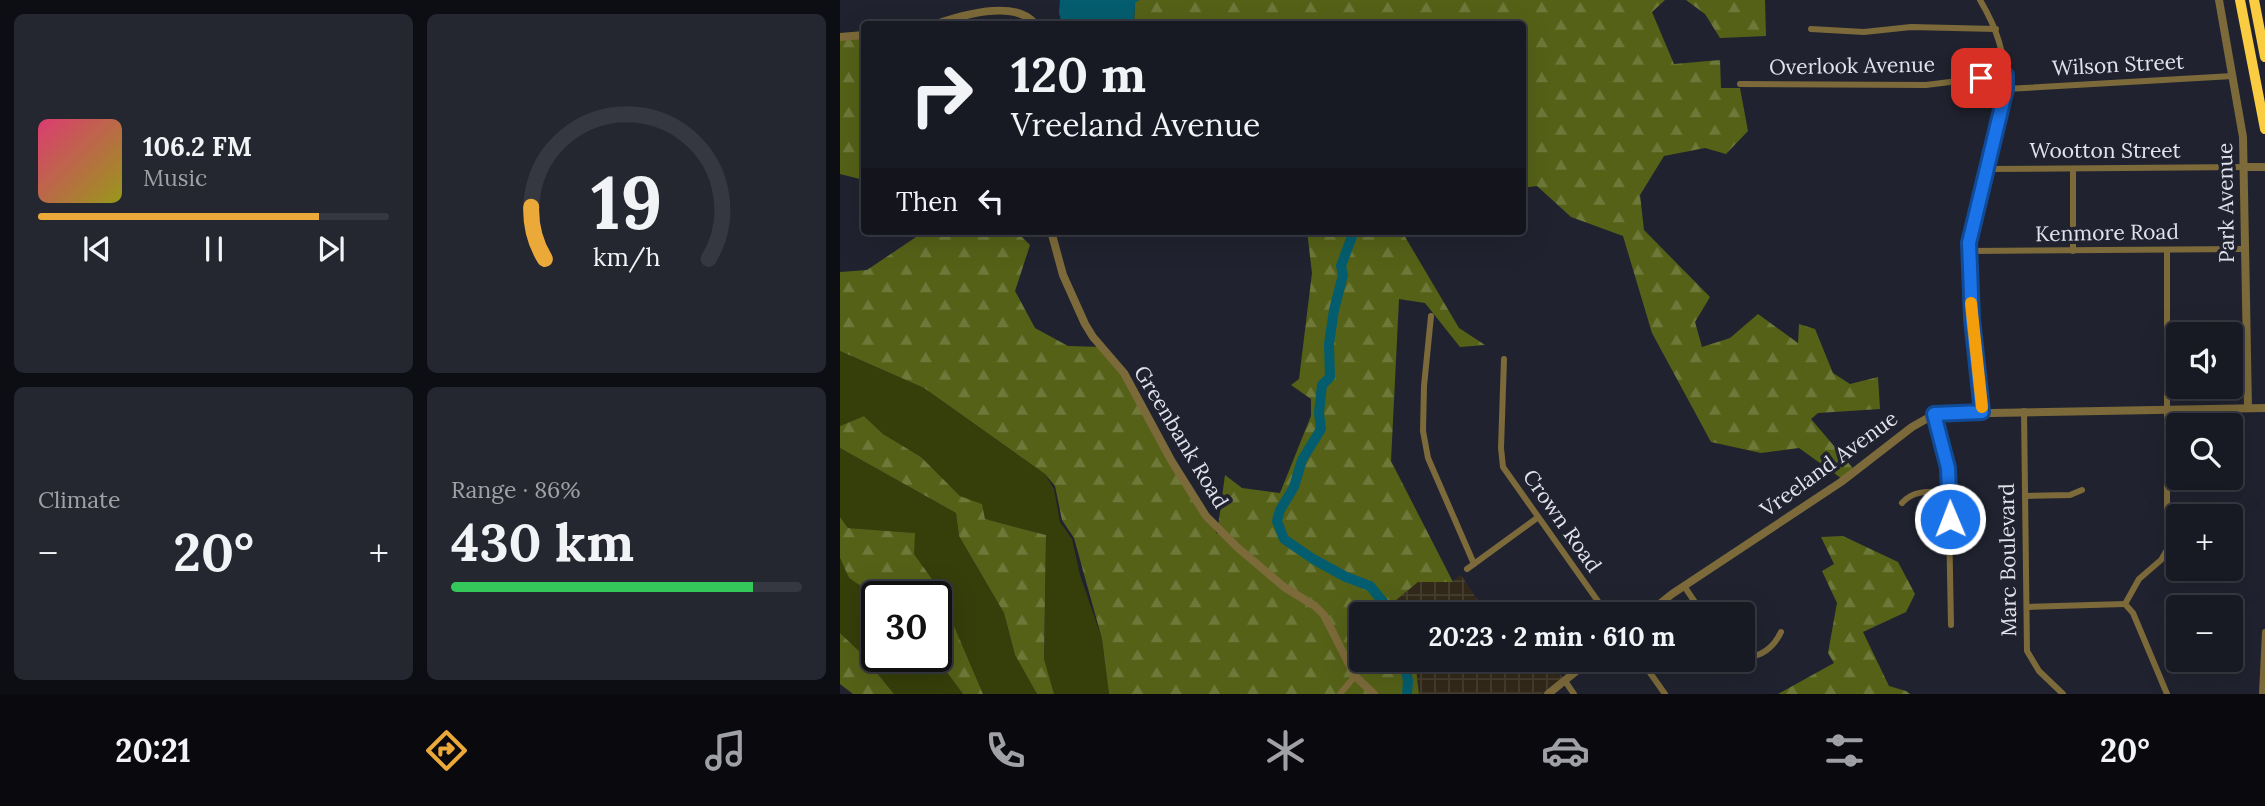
<!DOCTYPE html>
<meta charset="utf-8">
<style>
body{margin:0;font-family:Lora,serif;background:#252730;color:#f1f3f6;height:100vh;display:flex;flex-direction:column;font-size:26px;white-space:nowrap}
*{box-sizing:border-box;margin:0}
p{font-size:23px;color:#9fa1a6}
.icon{flex:none;width:38px;height:38px;fill:none;stroke:currentColor;stroke-width:2;stroke-linecap:round;stroke-linejoin:round}
.map{position:relative;flex:1;overflow:hidden}
.panel{display:flex;flex-direction:column;gap:14px;padding:14px;background:#0d0e13;width:840px}
.panel>*{flex:none}
.guide{position:absolute;left:21px;top:21px;width:665px;height:214px;border-radius:7px;box-shadow:0 7px 28px #0002,0 0 0 2px #363841;background:#181a23;color:#f1f3f6;overflow:hidden}
.buttons{position:absolute;left:1326px;top:322px;display:grid;gap:14px}
.buttons a{display:grid;place-items:center;width:77px;height:77px;border-radius:7px;background:#181a23;box-shadow:0 7px 28px #0002,0 0 0 2px #363841;font-size:35px}
.speed{position:absolute;left:21px;top:581px;display:flex;gap:14px;font-size:35px;font-weight:700;text-align:center}
.speed>*{display:grid;place-content:center;width:91px;height:91px;border-radius:50%;background:#181a23;box-shadow:0 7px 28px #0002,0 0 0 2px #363841;line-height:1}
.speed .limit{border:4px solid #111;border-radius:10px;background:#fff;color:#111}
.pin{position:absolute;display:grid;place-items:center;width:60px;height:60px;color:#fff;margin:-30px;border-radius:14px;box-shadow:0 4px 10px #0006}
.me{position:absolute;width:77px;margin:-38px;rotate:359deg;stroke-linejoin:round;filter:drop-shadow(0 0 5px #0008)}
.turn{display:flex;align-items:center;gap:24px;height:147px;padding:0 35px;font-size:32px}
.turn .icon{width:91px;height:91px;stroke-width:2.5}
.turn b{display:block;font-size:49px;line-height:60px}
.then{display:flex;align-items:center;height:66px;padding:0 35px;background:#0003;gap:14px;font-size:26px}
.big{font-size:52px;font-weight:700;line-height:1.1}
.panel .tile{flex:1;display:flex;flex-direction:column;justify-content:center;gap:10px;min-width:0;padding:0 24px;border-radius:10px;background:#252730}
.panel .dial{align-items:center;gap:0}
.dial svg{height:182px;overflow:visible;fill:none;stroke:#363841;stroke-width:7;stroke-linecap:round;text-anchor:middle}
.dial text{fill:#f1f3f6;stroke:none}
.song{display:flex;align-items:center;gap:21px}
.cover{width:84px;height:84px;border-radius:10px;background:linear-gradient(135deg,hsl(340 70% 55%),hsl(60 70% 35%))}
.played{height:7px;border-radius:4px;background:linear-gradient(90deg,#eba939 80%,#363841 80%)}
.keys{display:flex;justify-content:space-around;direction:ltr}
.heat{display:flex;justify-content:space-between;align-items:center;font-size:38px;direction:ltr}
.charge{height:10px;border-radius:5px;background:linear-gradient(90deg,#34c759 86%,#363841 0)}
.panel .tiles{flex:1;display:grid;gap:14px;grid-template-columns:repeat(2,1fr)}
.trip{position:absolute;left:509px;top:602px;width:406px;height:70px;border-radius:7px;background:#181a23;box-shadow:0 7px 28px #0002,0 0 0 2px #363841;font-weight:700;line-height:70px;text-align:center}
.dock{display:flex;height:112px;justify-content:space-around;align-items:center;background:#0a0a0e;color:#9fa1a6}
.dock .icon{width:49px;height:49px}
.dock .current{color:#eba939}
.dock b{font-size:32px;color:#f1f3f6}
main{display:flex;flex:1;min-height:0}
.map>svg:first-child{display:block}
</style>
<main>
<section class="panel">
<div class="tiles">
<div class="tile">
<div class="song"><i class="cover"></i><div><b>106.2 FM</b><p>Music</p></div></div>
<div class="played"></div>
<div class="keys"><svg class="icon" aria-label="previous" viewBox="0 0 24 24"><path d="M18 5L8 12l10 7zM5 5v14"/></svg><svg class="icon" aria-label="pause" viewBox="0 0 24 24"><path d="M8 5v14M16 5v14"/></svg><svg class="icon" aria-label="next" viewBox="0 0 24 24"><path d="M6 5l10 7-10 7zM19 5v14"/></svg></div>
</div>
<div class="tile dial"><svg viewBox="0 0 100 80">
<path d="M14 69A42 42 0 1 1 86 69"/>
<path d="M14 69A42 42 0 0 1 8 46" stroke="#eba939"/>
<text x="50" y="56" font-size="32" font-weight="700">19</text>
<text x="50" y="72" font-size="11">km/h</text>
</svg></div>
<div class="tile"><p>Climate</p>
<div class="heat"><a>−</a><b class="big">20°</b><a>+</a></div>
</div>
<div class="tile"><p>Range · 86%</p><b class="big">430 km</b><div class="charge"></div></div>
</div>
</section>
<div class="map">
<svg width="1425" height="694" viewBox="0 0 1425 694">
<defs>
<pattern id="industrial-grid" width="8" height="8" patternUnits="userSpaceOnUse" patternTransform="scale(1.75)"><rect width="8" height="8" fill="#33291a"/><path d="M0 4h8M4 0v8" fill="none" stroke="#463e30"/></pattern>
<pattern id="forest-firs" width="22" height="20" patternUnits="userSpaceOnUse" patternTransform="scale(1.75)"><rect width="22" height="20" fill="#556117"/><path d="M5 1l3.5 6h-7zM16 11l3.5 6h-7z" fill="#6d7839"/></pattern>
</defs>
<rect width="100%" height="100%" fill="#20232f"/>
<g fill="url(#industrial-grid)">
<path d="M621,575l25,38 15,-13 11,14h-109l-8,-13 23,-19h34z"/>
<path d="M575,660h133l16,19 -22,15h-123z"/>
</g>
<g fill="#363e0a">
<path d="M0,351l84,37 121,86 9,15 6,33 12,17 8,36 22,64 7,55h-55l-10,-34 2,-125 -61,-16 -4,-15 -21,-8 -39,-39 -38,-23 -19,-18 -24,10z"/>
<path d="M0,448l116,65 3,23 45,77 11,42 22,39h-54l-46,-108 -23,-32v-21l-66,-5 -8,-11z"/>
<path d="M0,558l9,20 28,19v59h58l28,38h-69l-35,-43 -19,-18z"/>
</g>
<g fill="url(#forest-firs)">
<path d="M299,0h526l-13,12 22,52 46,-4 1,28h19l8,43 -22,23 -21,-6 -41,8 -24,39 4,35 66,67 -15,25 7,25 28,-9 28,-24 40,29 1,-19 16,5 18,44 17,11 28,-7 2,32 -62,4 -7,6 46,54 -12,8 -46,-33 -38,5 -50,-11 -59,-109 -29,-97 -52,-19 -34,-31 -14,2 -1,-164h-388l1,-22z"/>
<path d="M846,0h79l1,36 -46,2 -15,-24z"/>
<path d="M24,34v146l-24,-6v-136z"/>
<path d="M85,231h91l14,14 -15,46 20,37 33,18 33,1 17,18 99,169 8,-59 17,13 38,5 31,-77v-17l-20,-14 8,-6 13,-106 -5,-42h97v4l55,93 26,17 -25,2 -35,-44 -26,-4 -8,162 62,121h-35l-23,19 8,13h-41v46h53l4,34h-310l-7,-55 -28,-101 -12,-18 -7,-34 -10,-12 -121,-86 -84,-37v-79l27,-2z"/>
<path d="M24,416l19,18 38,23 39,39 22,8 3,15 61,16 -2,124 10,35h-17l-22,-39 -11,-42 -45,-77 -3,-23 -116,-65v-22z"/>
<path d="M0,517l8,11 67,5 -1,21 23,32 46,108h-20l-28,-38 1,-59h-59l-28,-19 -9,-20z"/>
<path d="M1003,536l55,26 17,32 -9,18 -43,20 26,54 17,5 4,3h-132l56,-31 -6,-10 9,-50 -15,-32 12,-7 -13,-27z"/>
<path d="M0,633l19,18 35,43h-41l-13,-10z"/>
</g>
<path fill="#045d6e" d="M220,0h79l-4,3 -1,21h-72l-3,-11z"/>
<g fill="none" stroke-linecap="round" stroke-linejoin="round">
<g stroke="#045d6e" stroke-width="10">
<path d="M514,231l-13,35 2,9 -9,35 -5,34 1,33 -8,8 -3,28 2,16 -19,31 -8,27 -14,23 -3,11 7,18 29,20 33,18 24,9 23,28"/>
<path d="M564,660l4,21 -1,13"/>
</g>
<g stroke="#7c6a3a" stroke-width="6">
<path d="M1140,0c18,30 29,62 24,98l-35,145 3,76 10,93"/>
<path d="M971,29l53,3 47,-5 85,2"/>
<path d="M900,84l186,1 80,-10"/>
<path d="M1166,89l227,-13"/>
<path d="M1147,169l258,-2"/>
<path d="M1233,169v82"/>
<path d="M1327,250v300l-6,10 -22,19 -14,25 8,9 34,81"/>
<path d="M1129,251l276,-2"/>
<path d="M591,316l-7,70 -1,45 5,27 46,106"/>
<path d="M664,359l-3,89 2,19 104,147"/>
<path d="M1184,411l3,240 12,20 24,23"/>
<path d="M1095,414l13,54 3,157"/>
<path d="M1185,496l45,-1 12,-5"/>
<path d="M1062,503c12,-14 29,-11 47,-11"/>
<path d="M627,569l70,-51"/>
<path d="M844,586l19,28"/>
<path d="M1187,607l98,-3"/>
<path d="M903,657c18,1 31,-10 38,-25"/>
<path d="M801,660l24,34"/>
<path d="M725,681l9,13"/>
<path d="M500,694l15,-18"/>
<path d="M1422,694l3,-62"/>
</g>
<g stroke="#7c6a3a" stroke-width="8">
<path d="M1379,0l24,137 5,271"/>
<path d="M96,24c29,-10 80,-24 99,0"/>
<path d="M0,37l24,-2"/>
<path d="M1405,167h20"/>
<path d="M211,231l12,44 22,49 8,13 31,36 47,87 35,56 31,31 47,40 31,19 9,9 31,61 19,18"/>
<path d="M807,614l25,-20 169,-112 71,-55 23,-13 330,-6"/>
<path d="M708,694l42,-34"/>
</g>
<g stroke="#facc41" stroke-width="10">
<path d="M1400,0l25,129"/>
<path d="M1414,0l11,57"/>
</g>
</g>
<g fill="none" stroke-linecap="round" stroke-linejoin="round">
<defs>
<path id="route" d="M1110,519l-2,-51 -14,-54 48,-2 -10,-93 -3,-76 37,-154v-14l-25,3"/>
</defs>
<use href="#route" stroke="#114b97" stroke-width="18"/>
<use href="#route" stroke="#1a73e8" stroke-width="12"/>
<path stroke="#f59e0b" stroke-width="12" d="M1131,303l11,104"/>
</g>
<g text-anchor="middle" stroke-width="7" stroke-linejoin="round" paint-order="stroke">
<g font-size="21" fill="#e1e3ec" stroke="#20232f">
<text transform="translate(1278 65) rotate(-3)" y="7">Wilson Street</text>
<text transform="translate(1012 66) rotate(-1)" y="7">Overlook Avenue</text>
<text x="1265" y="158">Wootton Street</text>
<text transform="translate(1386 203) rotate(-91)" y="7">Park Avenue</text>
<text transform="translate(1267 233) rotate(-1)" y="7">Kenmore Road</text>
<text transform="translate(341 437) rotate(59)" y="7">Greenbank Road</text>
<text transform="translate(989 464) rotate(-36)" y="7">Vreeland Avenue</text>
<text transform="translate(722 521) rotate(55)" y="7">Crown Road</text>
<text transform="translate(1168 560) rotate(-91)" y="7">Marc Boulevard</text>
</g>
</g>
</svg>
<div class="buttons">
<a><svg class="icon" aria-label="sound" viewBox="0 0 24 24"><path d="M4 9h4l5-4v14l-5-4H4zM17 9q2 3 0 6"/></svg></a>
<a><svg class="icon" aria-label="search" viewBox="0 0 24 24"><circle cx="10" cy="10" r="6"/><path d="M15 15l6 6"/></svg></a>
<a>+</a>
<a>−</a>
</div>
<div class="speed"><div class="limit">30</div></div>
<div class="pin" style="left:1141px;top:78px;background:#d93025"><svg class="icon" aria-label="arrive" viewBox="0 0 24 24"><path d="M6 21V4h12l-3 4 3 4H6"/></svg></div>
<svg class="me" style="left:1110px;top:519px" viewBox="-20 -20 40 40"><circle r="17" fill="#1a73e8" stroke="#fff" stroke-width="3"/><path d="M0-11L8 9 0 5-8 9z" fill="#fff"/></svg>
<div class="trip">20:23 · 2 min · 610 m</div>
<div class="guide">
<div class="turn"><svg class="icon" aria-label="right" viewBox="0 0 24 24"><path d="M7 20v-9h11M14 6l5 5-5 5"/></svg><div><b>120 m</b>Vreeland Avenue</div></div>
<div class="then">Then<svg class="icon" aria-label="left" viewBox="0 0 24 24"><path d="M17 20v-9H6M10 6l-5 5 5 5"/></svg></div>
</div>
</div>
</main>
<nav class="dock">
<b>20:21</b>
<svg class="icon current" aria-label="directions" viewBox="0 0 24 24"><path d="M12 3l9 9-9 9-9-9zM9 14v-3h6M13 9l2 2-2 2"/></svg>
<svg class="icon" aria-label="music" viewBox="0 0 24 24"><path d="M9 18V5l10-2v13"/><circle cx="6" cy="18" r="3"/><circle cx="16" cy="16" r="3"/></svg>
<svg class="icon" aria-label="phone" viewBox="0 0 24 24"><path d="M5 4h4l2 5-3 2q2 4 5 5l2-3 5 2v4C11 20 4 13 5 4z"/></svg>
<svg class="icon" aria-label="climate" viewBox="0 0 24 24"><path d="M12 3v18M4 7l16 10M4 17L20 7"/></svg>
<svg class="icon" aria-label="car" viewBox="0 0 24 24"><path d="M5 17H2v-5l4-1 3-4h7l3 4 3 1v5h-3M9 17h6M6 11h13"/><circle cx="7" cy="17" r="2"/><circle cx="17" cy="17" r="2"/></svg>
<svg class="icon" aria-label="filters" viewBox="0 0 24 24"><path d="M4 7h16M4 17h16"/><circle cx="9" cy="7" r="2"/><circle cx="15" cy="17" r="2"/></svg>
<b>20°</b>
</nav>
